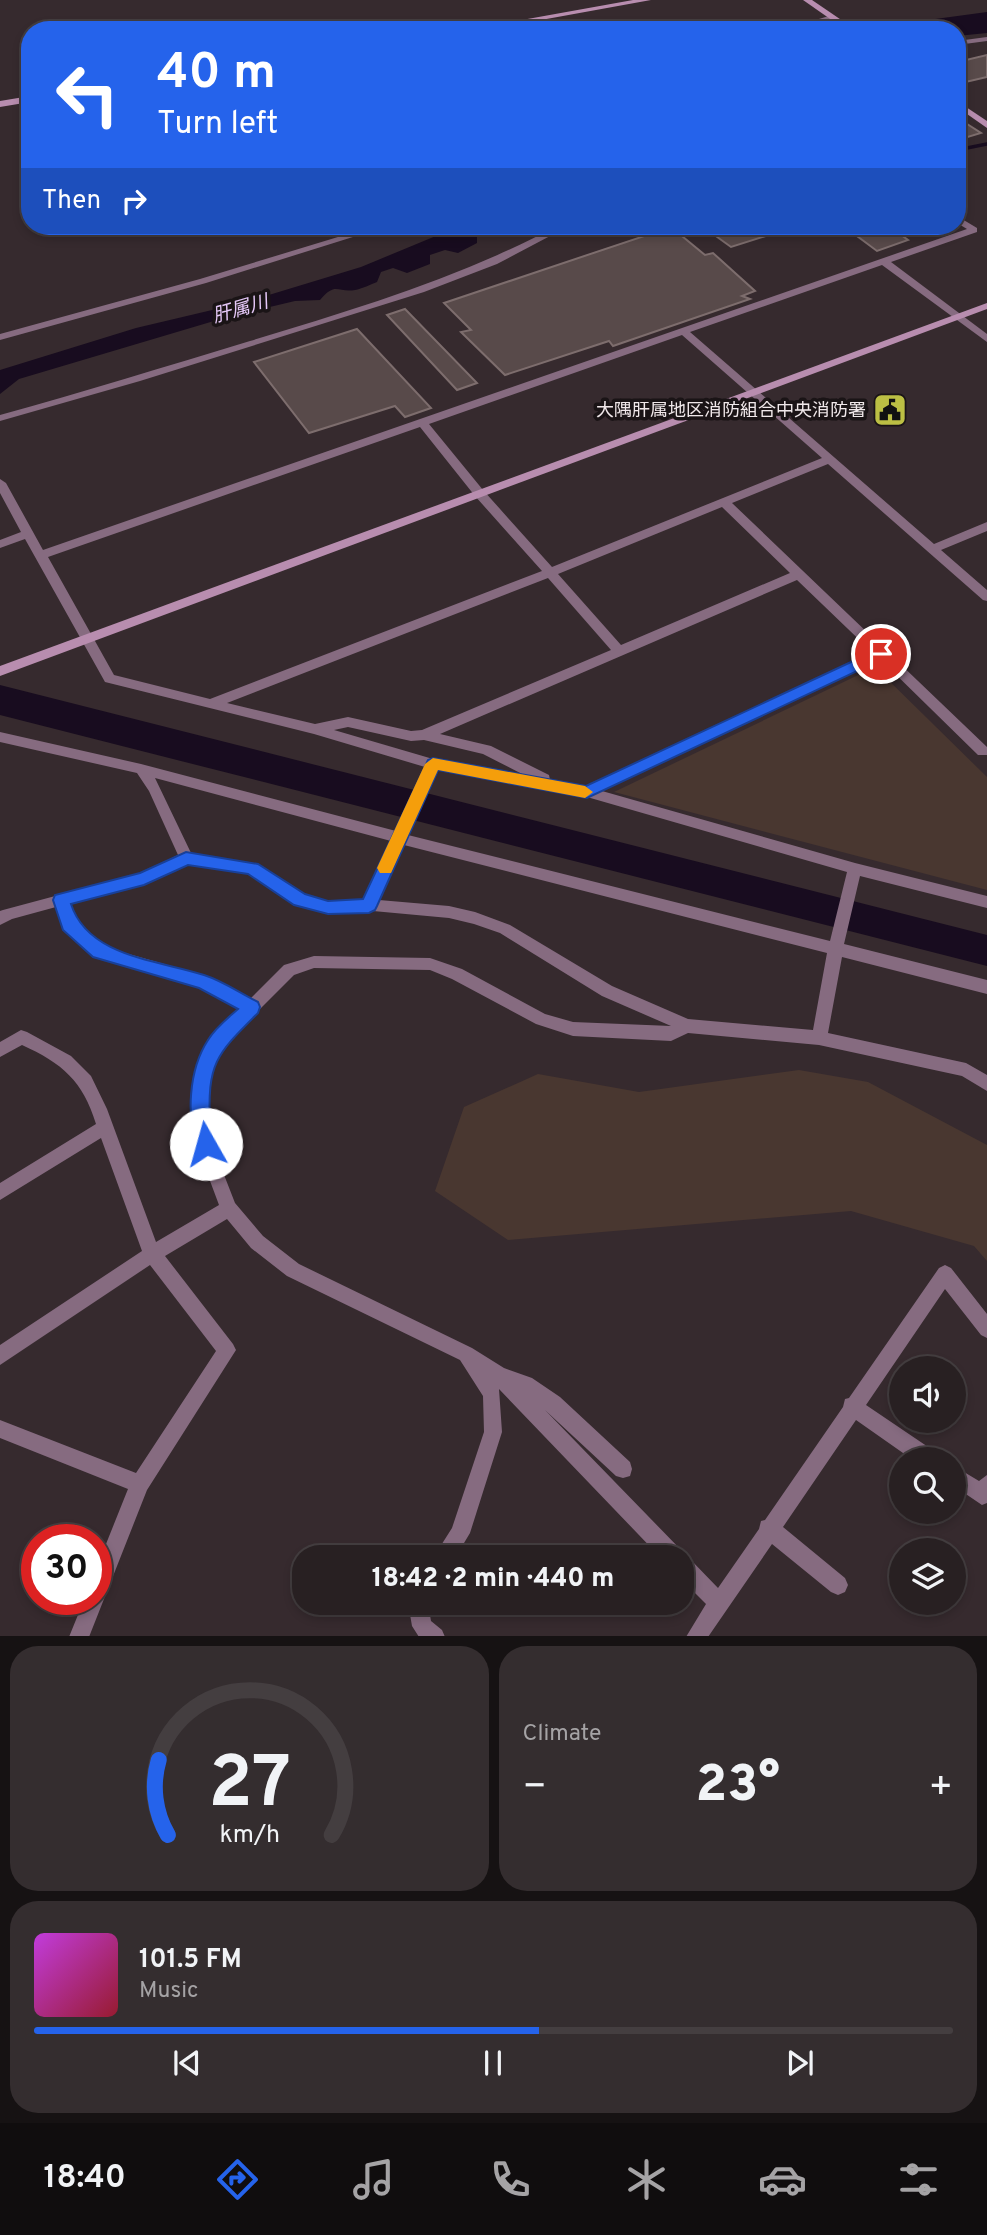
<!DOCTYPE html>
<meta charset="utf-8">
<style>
body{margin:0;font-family:Overpass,"Noto Sans JP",sans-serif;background:#342d2f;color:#f1f3f6;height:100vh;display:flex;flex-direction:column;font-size:26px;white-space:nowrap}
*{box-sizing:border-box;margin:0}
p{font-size:23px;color:#a5a3a5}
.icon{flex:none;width:38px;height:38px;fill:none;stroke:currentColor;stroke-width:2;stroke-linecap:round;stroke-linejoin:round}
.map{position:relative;height:1636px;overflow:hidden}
.drawer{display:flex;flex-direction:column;gap:10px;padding:10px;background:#161213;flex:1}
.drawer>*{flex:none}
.top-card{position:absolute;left:21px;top:21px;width:945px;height:214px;border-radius:28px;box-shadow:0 4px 10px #0003,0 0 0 2px #443e40;background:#2563eb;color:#fff;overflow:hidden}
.fabs{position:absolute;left:889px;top:1356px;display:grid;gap:14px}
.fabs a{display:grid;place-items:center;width:77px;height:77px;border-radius:50%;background:#282022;box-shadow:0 4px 10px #0003,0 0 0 2px #443e40;font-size:35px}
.speed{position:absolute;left:21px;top:1524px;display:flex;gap:14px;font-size:35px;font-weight:700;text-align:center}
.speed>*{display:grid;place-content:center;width:91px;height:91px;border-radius:50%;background:#282022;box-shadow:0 4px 10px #0003,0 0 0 2px #443e40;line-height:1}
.speed .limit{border:10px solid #d22;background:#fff;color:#111}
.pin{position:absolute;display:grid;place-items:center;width:60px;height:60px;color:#fff;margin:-30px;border:4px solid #fff;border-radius:50%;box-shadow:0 2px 7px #0007}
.me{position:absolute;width:77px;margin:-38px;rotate:353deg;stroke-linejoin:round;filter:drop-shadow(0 0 5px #0008)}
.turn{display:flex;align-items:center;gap:24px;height:147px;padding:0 21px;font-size:32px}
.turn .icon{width:91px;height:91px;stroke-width:2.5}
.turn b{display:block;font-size:49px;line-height:60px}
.then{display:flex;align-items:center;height:66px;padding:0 21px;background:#0003;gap:14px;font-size:26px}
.big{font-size:52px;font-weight:800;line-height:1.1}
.drawer .card{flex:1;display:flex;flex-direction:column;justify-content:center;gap:10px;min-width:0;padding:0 24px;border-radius:28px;background:#342d2f}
.drawer .dial{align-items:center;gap:0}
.dial svg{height:182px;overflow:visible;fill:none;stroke:#443e40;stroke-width:7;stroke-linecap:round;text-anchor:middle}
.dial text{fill:#f1f3f6;stroke:none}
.song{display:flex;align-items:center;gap:21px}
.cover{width:84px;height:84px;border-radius:10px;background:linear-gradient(135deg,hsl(290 70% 55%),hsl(350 70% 35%))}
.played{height:7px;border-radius:4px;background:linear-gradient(90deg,#2563eb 55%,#443e40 55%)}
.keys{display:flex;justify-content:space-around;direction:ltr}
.heat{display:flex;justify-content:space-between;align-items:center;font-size:38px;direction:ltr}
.drawer .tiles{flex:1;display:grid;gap:10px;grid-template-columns:1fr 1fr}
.card:last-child{grid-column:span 2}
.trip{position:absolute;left:292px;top:1545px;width:402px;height:70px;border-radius:28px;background:#282022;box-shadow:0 4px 10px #0003,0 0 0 2px #443e40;font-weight:800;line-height:70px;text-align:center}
.dock{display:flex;height:112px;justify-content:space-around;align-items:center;background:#100d0e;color:#a5a3a5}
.dock .icon{width:49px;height:49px}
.dock .selected{color:#2563eb}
.dock b{font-size:32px;color:#f1f3f6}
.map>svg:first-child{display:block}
</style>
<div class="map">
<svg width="987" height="1637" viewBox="0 0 987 1637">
<rect width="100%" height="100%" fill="#362a2e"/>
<g fill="#493730">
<path d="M875,667l112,110v113l-373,-98z"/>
<path d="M799,1070l69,12 119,63v116l-13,-15 -123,-35 -343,29 -73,-49 29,-84 74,-33 101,18z"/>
</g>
<g fill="#180c1f">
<path d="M987,12v21l-30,3v-6h-103z"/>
<path d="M460,226h51l-9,5 -15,-2 -10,5v9l-19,10 -13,-3 -15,5v9l-23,9 -14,-5 -12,4 -4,10c-6,2 -15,7 -22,8 -18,3 -19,-9 -35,10l-25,1 -71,17 -205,61 -19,15v-24l136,-42 110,-26 115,-35z"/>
<path d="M0,685l987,250v31l-987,-251z"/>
</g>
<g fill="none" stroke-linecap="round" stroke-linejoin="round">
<path stroke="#180c1f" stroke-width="3.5" d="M957,150l30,-6"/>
</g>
<g fill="#584a4a" stroke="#7d6d6d" stroke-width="2">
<path d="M615,23l7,7h-27l-3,-4z"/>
<path d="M987,55v22l-30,7v-26l5,3z"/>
<path d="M964,122l17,11 -20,6 -4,-3v-13z"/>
<path d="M702,226h95l-66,21z"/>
<path d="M884,226h5l19,14 -31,11 -20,-15z"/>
<path d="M671,227l34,28 8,-2 42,38 -13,5 8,3 -137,47 -4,-5 -104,34 -44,-43 10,-2 -27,-27z"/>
<path d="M405,309l72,74 -20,7 -70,-75z"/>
<path d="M357,329l74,79 -26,9 -10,-11 -86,27 -55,-71z"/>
</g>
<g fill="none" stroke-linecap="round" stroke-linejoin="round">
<g fill="#866b80" fill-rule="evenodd">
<path d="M832,15l4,2 -1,2 -38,11h-14z"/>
<path d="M987,37v4l-30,4v-4z"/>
<path d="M957,216l20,12v4l-86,30 96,72v8l-105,-77 -192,67 244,212 53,-22v9l-46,19 46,40v11l-4,-1 -155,-136 -96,39 255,244v8h-9l-97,-95 -279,131 253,72 132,33v12l-127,-32 -16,68 143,36v14l-145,-37 -14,76 138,30 21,12v16l-25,-15 -143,-31 -131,-12 -17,8 -98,-5 -37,-12 -84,-45 -22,-9 -116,-2 -20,7 -74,74 -9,20 -2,57 10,36 16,41 28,33 36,28 173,84 32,20 28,10 28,19 70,65 2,7 -2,7 -7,2 -7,-2 -71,-66 137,141 2,5 5,2 29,30 41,-59 2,-8 4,-1 78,-113 2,-8 4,-1 90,-130 6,-3 6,3 36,46v24l-6,-3 -36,-46 -79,116 71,48 2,7h-26l-57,-40 -73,107 62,51 3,7 -3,7 -7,3 -7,-3 -59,-48 -64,93h-22l20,-33 -24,-24v-22h-21l-162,-169 3,43 -32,101 -15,25h-22l19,-30 32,-96 -1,-36 -23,-36 -173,-84 -36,-28 -24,-29 -62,37 68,88 3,6 -89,140 -58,147h-20l15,-37h12v-31l32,-80 -128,-51v-18l136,53 80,-122 -66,-86 -150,100v-20l142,-94 -41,-113 -101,62v-17l96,-59c-13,-43 -34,-61 -74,-79l-22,12v-15l21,-12 6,2 44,24 20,20 16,33 49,133 63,-37 -16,-43 -10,-36 2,-57 13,-30 32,-30 -41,-22 -105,-31 -25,-22 -13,-27 -44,12 -12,6v-14l3,-1 138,-37 37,-18 -29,-64 -12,-18 -137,-31v-10l141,32 255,67 29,-64 -111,-33 -209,-52 -80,-143 -25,9v-8l21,-8 -21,-39v-14l6,4 37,67 924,-321 -10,-6zM682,335l140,123 -270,109 -69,-77 -54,-66zM420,427l55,69 67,75 -332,128 -96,-24 -66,-118zM722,507l68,66 -169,72 -63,-71zM548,578l63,72 -189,80 -11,1 -63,-14 -33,7 -88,-21zM797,580l76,73 -287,133 -36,-6 -1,-5 -58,-29 -51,-12zM348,727l63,14 13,-1 59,14 41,21 -91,-16 -99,-29zM437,770l150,27 260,75 -17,69 -422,-106zM155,778l236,63 -26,59 -37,2 -24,-7 -47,-31 -66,-11zM404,845l423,108 -14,77 -125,-11 -76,-33 -102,-61 -35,-13 -26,-6 -70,-6zM187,864l61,9 47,31 33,10 45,-3 76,7 25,6 26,9 102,63 69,30 -98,-4 -28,-8 -83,-45 -32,-11 -116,-2 -30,9 -34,34 -47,-24 -99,-28 -24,-22 -10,-21 79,-22z"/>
<path d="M374,226h14l-182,57 -206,57v-6l200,-55z"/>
<path d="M557,226h12l-72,38 -73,28 -284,89 -140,40v-6c84,-23 167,-49 250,-74 105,-32 210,-63 307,-115z"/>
<path d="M954,1466l25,15 8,-6v28l-5,2 -28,-19z"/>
<path d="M408,1603h20l3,18 11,9 3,7h-26l-7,-11z"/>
</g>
<g fill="#b88daf" fill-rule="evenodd">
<path d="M633,0h18l-165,30h-20z"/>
<path d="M803,0h9l44,30h-10z"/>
<path d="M30,96v6l-30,5v-6z"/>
<path d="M957,101l30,20v7l-30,-21z"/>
<path d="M987,303v6l-987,367v-10z"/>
</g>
</g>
<path fill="#2563eb" stroke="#184099" stroke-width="2" d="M881,648l8,6 -2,3 -300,141 -149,-28 -61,136 -2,4 -6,3 -41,1 -34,-9 -46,-31 -60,-9 -44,20 -73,19c17,53 87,56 133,71 19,6 36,18 54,27l2,5 -2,6c-41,41 -51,49 -48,111 1,10 7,17 2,26l-6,3 -7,-3c-14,-32 -10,-81 9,-110 7,-12 20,-22 30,-31l-39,-21 -106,-31 -30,-27 -10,-30 2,-5 85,-22 46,-21 72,12 47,30 23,7 35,-2 65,-139 5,-2 153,28z"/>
<path fill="#f59e0b" d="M433,758l152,28 8,6 -8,6 -147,-28 -47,103h-11l-3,-5 48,-104z"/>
<defs>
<symbol id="civic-square" viewBox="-11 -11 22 22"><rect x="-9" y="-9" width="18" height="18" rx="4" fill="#bcbf44" stroke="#1a1416"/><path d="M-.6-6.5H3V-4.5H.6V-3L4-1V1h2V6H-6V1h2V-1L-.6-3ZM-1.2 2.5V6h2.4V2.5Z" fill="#111"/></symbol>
</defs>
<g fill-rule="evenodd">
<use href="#civic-square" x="871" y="391" width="38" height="38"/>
</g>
<g text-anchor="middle" stroke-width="7" stroke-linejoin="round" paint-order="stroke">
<g font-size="18" fill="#f0e8ea" stroke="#1a1416" text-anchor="end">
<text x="866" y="416">大隅肝属地区消防組合中央消防署</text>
</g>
<g font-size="19" font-style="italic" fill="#e5c8f8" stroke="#1a1416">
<text transform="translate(240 308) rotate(-16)" y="7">肝属川</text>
</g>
</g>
</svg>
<div class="fabs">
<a><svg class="icon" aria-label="sound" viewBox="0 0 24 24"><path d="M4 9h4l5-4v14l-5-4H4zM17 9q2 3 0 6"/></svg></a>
<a><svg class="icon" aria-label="search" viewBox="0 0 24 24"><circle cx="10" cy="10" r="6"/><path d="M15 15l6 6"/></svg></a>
<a><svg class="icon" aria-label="layers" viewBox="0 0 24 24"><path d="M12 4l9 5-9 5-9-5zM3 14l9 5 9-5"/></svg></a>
</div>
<div class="speed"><div class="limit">30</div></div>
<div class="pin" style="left:881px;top:654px;background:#d93025"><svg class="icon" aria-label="arrive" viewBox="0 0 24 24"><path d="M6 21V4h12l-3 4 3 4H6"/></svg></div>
<svg class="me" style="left:206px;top:1144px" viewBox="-20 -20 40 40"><circle r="19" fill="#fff"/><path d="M0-13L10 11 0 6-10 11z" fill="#2563eb"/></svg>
<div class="trip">18:42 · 2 min · 440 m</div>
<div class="top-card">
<div class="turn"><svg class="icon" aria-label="left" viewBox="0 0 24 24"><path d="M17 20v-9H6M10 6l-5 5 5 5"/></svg><div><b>40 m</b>Turn left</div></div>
<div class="then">Then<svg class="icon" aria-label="right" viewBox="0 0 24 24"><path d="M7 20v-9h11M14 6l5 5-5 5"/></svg></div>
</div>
</div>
<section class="drawer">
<div class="tiles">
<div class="card dial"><svg viewBox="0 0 100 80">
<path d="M14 69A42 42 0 1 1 86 69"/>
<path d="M14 69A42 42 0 0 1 10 36" stroke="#2563eb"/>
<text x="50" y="56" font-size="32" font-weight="700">27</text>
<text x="50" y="72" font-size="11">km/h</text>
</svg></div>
<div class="card"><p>Climate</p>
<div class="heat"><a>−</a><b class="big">23°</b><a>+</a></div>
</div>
<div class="card">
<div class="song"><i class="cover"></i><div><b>101.5 FM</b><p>Music</p></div></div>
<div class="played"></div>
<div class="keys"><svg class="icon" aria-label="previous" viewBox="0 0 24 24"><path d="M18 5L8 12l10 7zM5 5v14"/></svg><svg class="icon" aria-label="pause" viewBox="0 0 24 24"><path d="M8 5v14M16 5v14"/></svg><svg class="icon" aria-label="next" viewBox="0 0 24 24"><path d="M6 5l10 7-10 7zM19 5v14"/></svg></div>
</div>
</div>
</section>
<nav class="dock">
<b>18:40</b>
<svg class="icon selected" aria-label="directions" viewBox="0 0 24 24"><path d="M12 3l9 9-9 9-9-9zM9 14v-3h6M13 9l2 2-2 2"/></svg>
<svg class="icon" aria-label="music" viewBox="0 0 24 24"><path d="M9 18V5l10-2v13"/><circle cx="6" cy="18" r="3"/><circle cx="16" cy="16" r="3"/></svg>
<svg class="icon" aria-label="phone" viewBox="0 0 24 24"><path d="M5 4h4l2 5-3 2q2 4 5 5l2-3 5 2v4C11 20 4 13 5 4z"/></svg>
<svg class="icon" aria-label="climate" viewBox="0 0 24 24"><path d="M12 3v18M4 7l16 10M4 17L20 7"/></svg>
<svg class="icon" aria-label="car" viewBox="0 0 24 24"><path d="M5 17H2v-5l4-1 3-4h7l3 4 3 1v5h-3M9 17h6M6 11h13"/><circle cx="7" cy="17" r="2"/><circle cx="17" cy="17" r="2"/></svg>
<svg class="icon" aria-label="filters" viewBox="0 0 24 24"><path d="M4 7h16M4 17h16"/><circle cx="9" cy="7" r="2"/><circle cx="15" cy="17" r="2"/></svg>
</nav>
